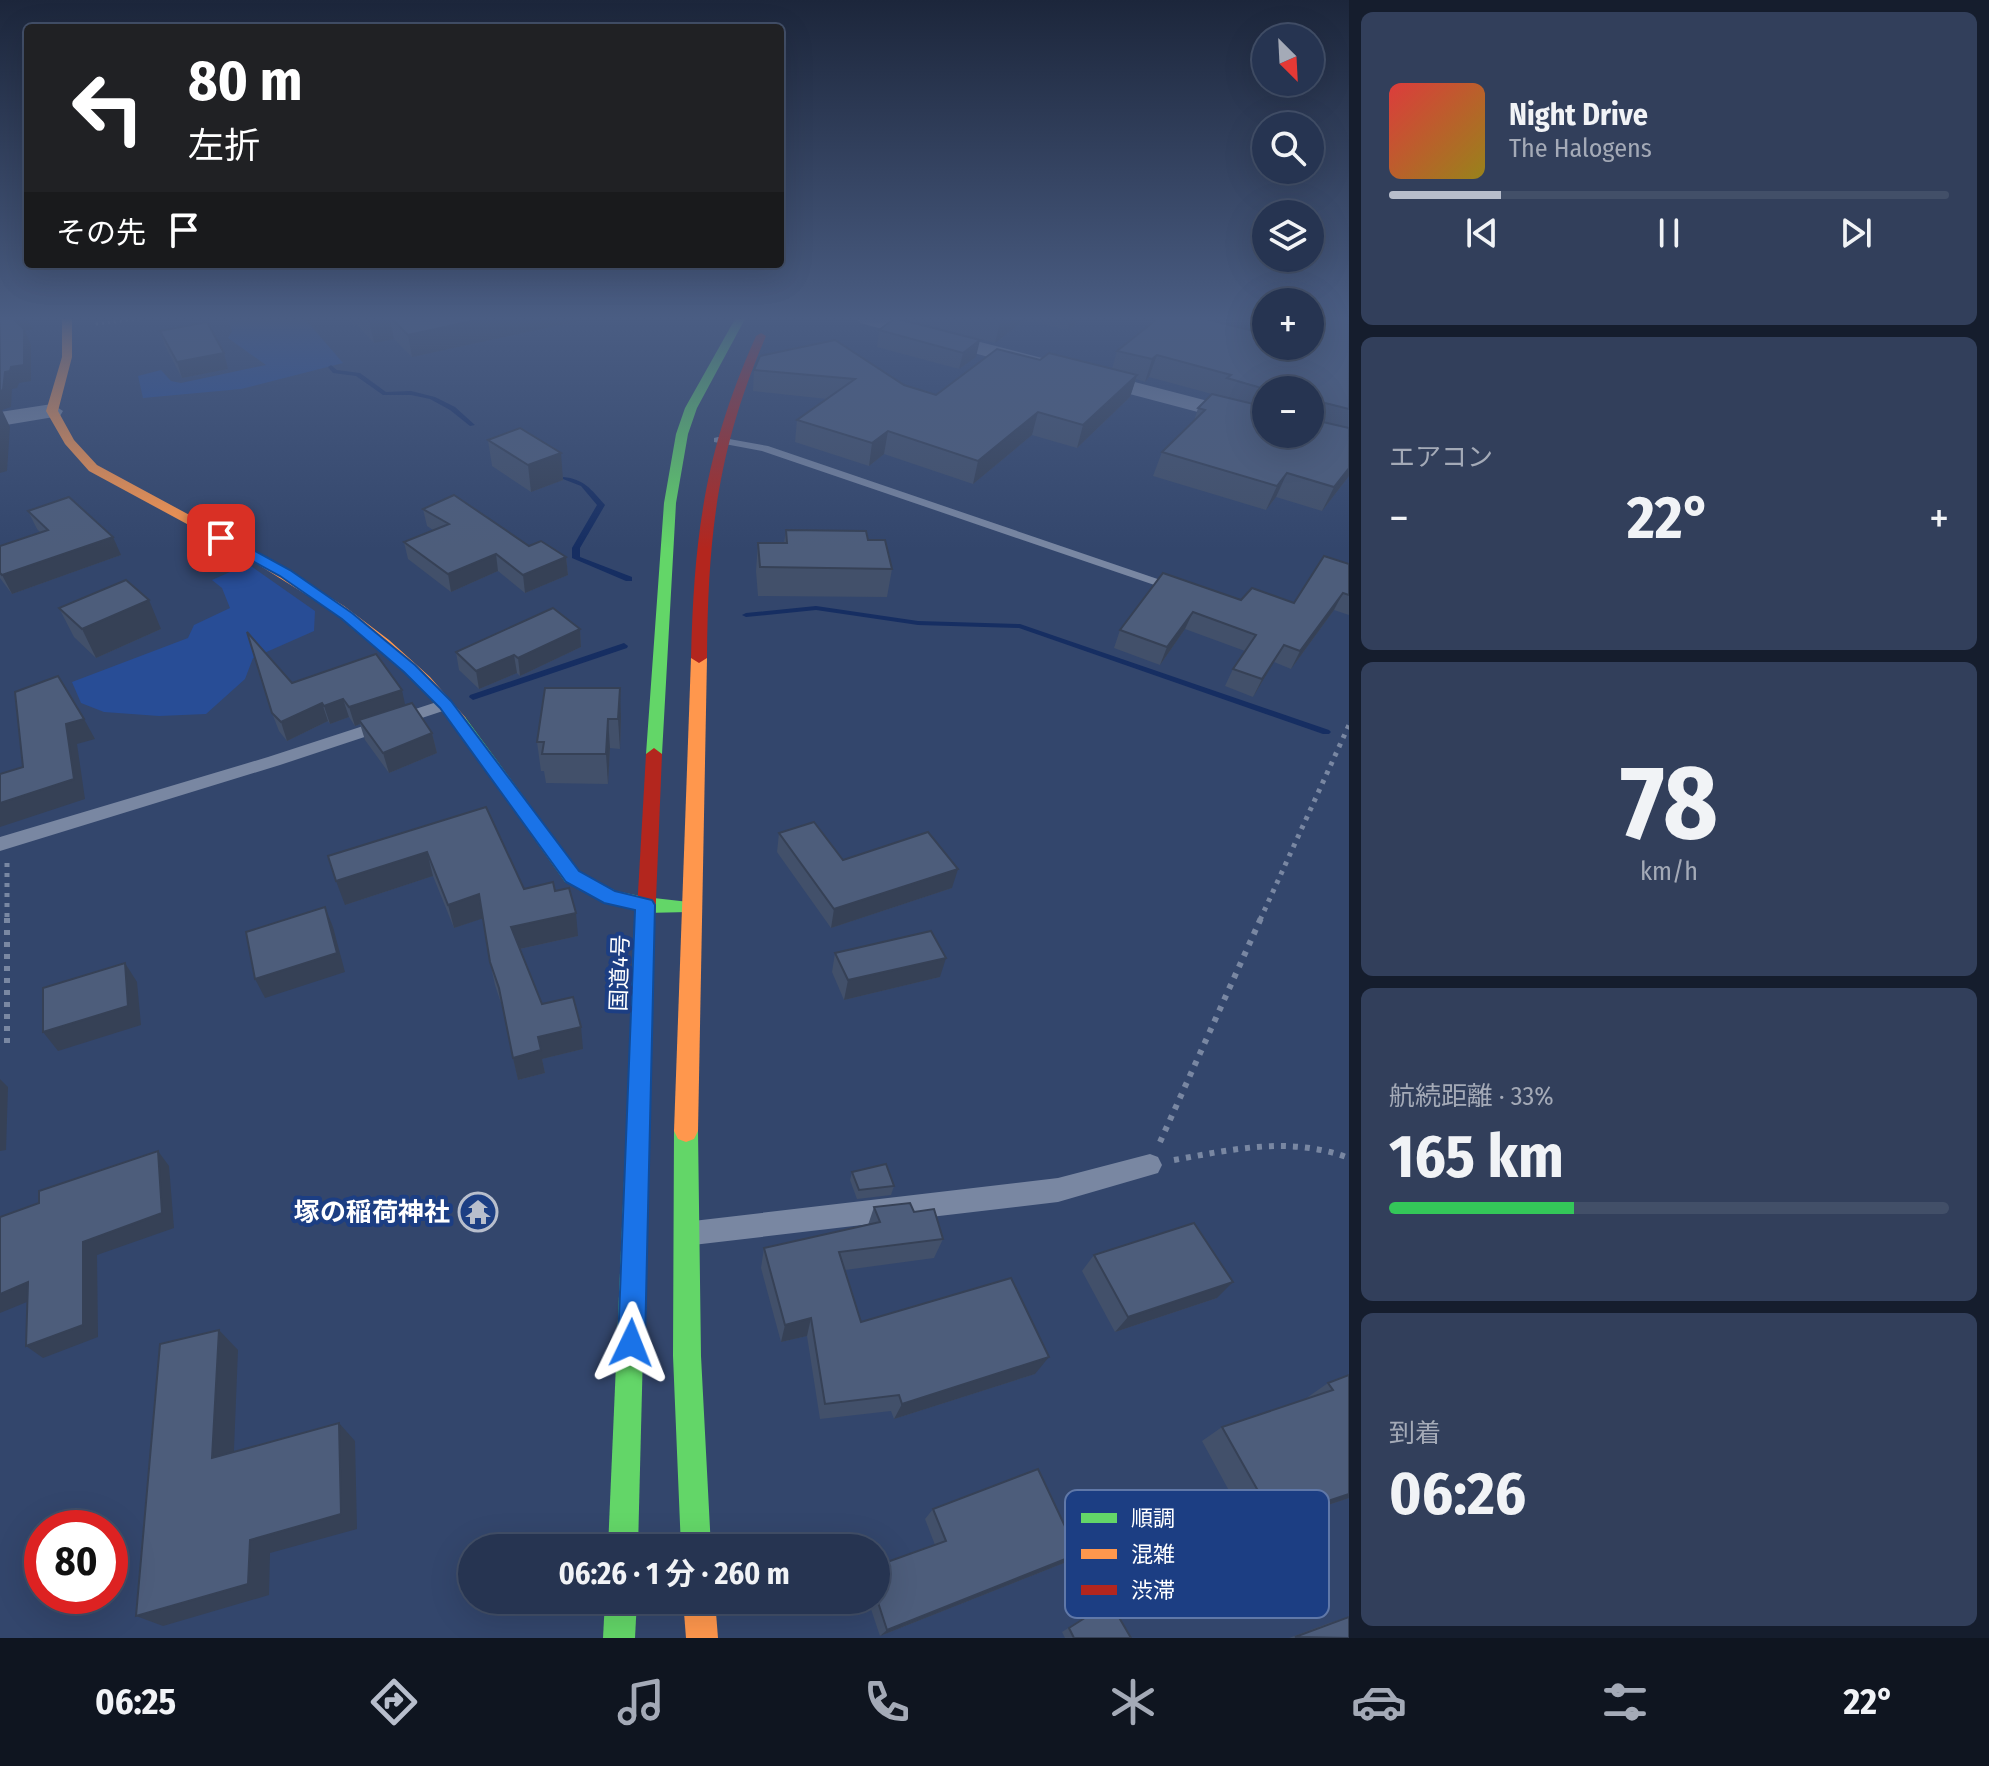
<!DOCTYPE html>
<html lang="ja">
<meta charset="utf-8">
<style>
body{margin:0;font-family:"Fira Sans Condensed","Noto Sans JP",sans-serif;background:#323f5b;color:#f1f3f6;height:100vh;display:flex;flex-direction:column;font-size:30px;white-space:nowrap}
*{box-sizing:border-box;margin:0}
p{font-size:26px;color:#a4aab7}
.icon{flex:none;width:44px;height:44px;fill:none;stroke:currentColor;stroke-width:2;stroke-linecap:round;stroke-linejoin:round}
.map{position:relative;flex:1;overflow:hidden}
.drawer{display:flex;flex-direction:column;gap:12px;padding:12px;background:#151d2d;width:640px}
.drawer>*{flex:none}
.guide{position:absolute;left:24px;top:24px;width:760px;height:244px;border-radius:8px;box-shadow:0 8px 32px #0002,0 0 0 2px #424f68;background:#202124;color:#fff;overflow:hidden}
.needle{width:52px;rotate:156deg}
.fabs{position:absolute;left:1252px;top:24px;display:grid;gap:16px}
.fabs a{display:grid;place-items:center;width:72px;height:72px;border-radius:50%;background:#263451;box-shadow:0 8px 32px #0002,0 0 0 2px #424f68;font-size:40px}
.speed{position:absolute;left:24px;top:1510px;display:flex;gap:16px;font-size:40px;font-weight:700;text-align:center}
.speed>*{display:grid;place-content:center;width:104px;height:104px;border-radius:50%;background:#263451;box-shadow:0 8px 32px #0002,0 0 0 2px #424f68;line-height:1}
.speed .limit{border:12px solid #d22;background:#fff;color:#111}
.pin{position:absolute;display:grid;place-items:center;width:68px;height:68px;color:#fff;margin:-34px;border-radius:16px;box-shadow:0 4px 12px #0006}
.me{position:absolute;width:88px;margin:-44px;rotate:2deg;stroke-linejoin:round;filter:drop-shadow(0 0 6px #0008)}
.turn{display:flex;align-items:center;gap:28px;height:168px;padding:0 32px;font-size:36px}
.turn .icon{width:104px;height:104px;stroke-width:2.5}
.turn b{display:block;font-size:56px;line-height:68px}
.then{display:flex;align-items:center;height:76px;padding:0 32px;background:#0003;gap:16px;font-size:30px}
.big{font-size:60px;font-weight:700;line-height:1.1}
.drawer .widget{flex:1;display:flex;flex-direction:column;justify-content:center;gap:12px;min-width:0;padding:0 28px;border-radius:12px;background:#323f5b}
.drawer .dial{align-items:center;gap:0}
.dial b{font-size:104px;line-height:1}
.song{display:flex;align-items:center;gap:24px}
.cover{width:96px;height:96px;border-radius:12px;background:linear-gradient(135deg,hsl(0 70% 55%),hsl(50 70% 35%))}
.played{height:8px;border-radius:4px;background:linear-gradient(90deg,#b8becc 20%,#424f68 20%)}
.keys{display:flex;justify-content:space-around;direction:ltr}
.heat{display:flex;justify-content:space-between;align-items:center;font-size:44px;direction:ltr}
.charge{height:12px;border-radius:6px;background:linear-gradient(90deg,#34c759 33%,#424f68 0)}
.trip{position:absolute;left:458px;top:1534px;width:432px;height:80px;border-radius:40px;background:#263451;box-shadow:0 8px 32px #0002,0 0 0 2px #424f68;font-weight:700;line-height:80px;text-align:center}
.tab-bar{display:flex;height:128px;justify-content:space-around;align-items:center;background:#0f1520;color:#a4aab7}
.tab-bar .icon{width:56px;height:56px}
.tab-bar .selected{color:#b8becc}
.tab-bar b{font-size:36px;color:#f1f3f6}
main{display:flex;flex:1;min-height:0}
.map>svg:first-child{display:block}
</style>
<main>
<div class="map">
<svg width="1349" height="1638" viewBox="0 0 1349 1638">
<rect width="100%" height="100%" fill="#33466c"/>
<g fill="#284d96">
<path d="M228,319h77l38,44 -102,26 -98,9 -5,-22 23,-6 10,11 10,2 85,-18 -38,-27 4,-7z"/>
<path d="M248,564l67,47 -1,20 -61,27 -8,21 -39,35 -47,2 -55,-4 -23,-9 -9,-21 116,-44 6,-13 36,-17 -8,-20 -10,-8z"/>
</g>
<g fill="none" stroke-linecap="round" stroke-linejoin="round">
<g fill="#162e62" fill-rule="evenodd">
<path d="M331,365l6,5 23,3 26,19 25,-1 24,6 20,10 20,18 -5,1 -20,-16 -20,-11 -19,-4h-28l-27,-19 -23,-3 -5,-6z"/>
<path d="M563,477c21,2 28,12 42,28l-25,43v9l52,20v4h-6l-54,-23v-10l25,-43 -16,-19 -18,-7z"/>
<path d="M816,606l102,15 102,3 309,106 2,2 -2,2h-6l-304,-106 -101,-3 -102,-15 -70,7 -4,-2 4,-2z"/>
<path d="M624,643l4,3 -1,2 -151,51 -3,1 -4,-3 1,-2z"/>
</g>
<path stroke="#7987a2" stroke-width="3" stroke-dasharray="2 4" stroke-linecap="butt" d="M96,324l43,-5"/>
<g stroke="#7987a2" stroke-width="5" stroke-dasharray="4 6" stroke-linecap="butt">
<path d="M7,863v57"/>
<path d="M1260,920l89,-195"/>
</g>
<g stroke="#7987a2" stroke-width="6" stroke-dasharray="5 7" stroke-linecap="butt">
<path d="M7,918v130"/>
<path d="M1160,1142l101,-224"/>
<path d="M1174,1160c60,-11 116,-24 175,-2"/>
</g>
<g fill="#7987a2" fill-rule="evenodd">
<path d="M718,437l50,9 419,143 -7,4 -5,-1 -413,-141 -48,-9v-4z"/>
<path d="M446,699l8,5 -2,4 -172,57 -280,86v-14l268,-80z"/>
<path d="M1150,1154l8,3 4,8 -4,8 -100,29 -365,43 -9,-3 -3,-9 3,-9 9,-3 365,-43z"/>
</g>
<g fill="#7987a2" fill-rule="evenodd">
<path d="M858,319h33l375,97v14l-406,-107z"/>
<path d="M52,404l11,7 -3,5 -60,10v-14z"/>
</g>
<g fill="#63d668" fill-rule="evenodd">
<path d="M735,319h10l-48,89 -9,26 -12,69 -14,251 -8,6 -8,-6 18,-251 12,-69 9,-26z"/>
<path d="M459,716l6,1 114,155 37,19 29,6 44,5 3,5 -3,5 -44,1 -34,-9 -46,-22 -112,-157 -2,-4z"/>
<path d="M642,988l7,3 3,6 -14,551h-30l24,-551 3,-6z"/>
<path d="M686,1120l8,3 4,8 3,225 10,192h-30l-8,-192 1,-225 4,-8z"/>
<path d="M605,1600h32l-2,38h-32z"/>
</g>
<g fill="#ff974d" fill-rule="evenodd">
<path d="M62,319h10v38l-14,54 16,29 23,25 148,80 99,61 45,34 41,37 35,40 2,4 -2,4h-12l-34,-41 -41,-37 -44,-35 -99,-62 -146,-79 -24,-27 -19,-33 16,-54z"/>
<path d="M699,653l8,5 -9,473 -4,8 -8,3 -8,-3 -4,-8 17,-473z"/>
<path d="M683,1600h32l3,38h-32z"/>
</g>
<g fill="#b3261e" fill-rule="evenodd">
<path d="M761,333l5,3c-49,114 -58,199 -59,322l-8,5 -8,-5c3,-123 14,-208 65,-322z"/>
<path d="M654,748l8,6 -10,243 -3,6 -7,3 -7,-3 -3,-6 14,-243z"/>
</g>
</g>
<g fill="#42506a" fill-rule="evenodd">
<path d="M348,319h240l-176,38 -18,-18 -20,4 -17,-18 -3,1z"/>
<path d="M905,319h177l-14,11 -42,-10 -31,23z"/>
<path d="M1157,319h69l-4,4 88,23 39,-27v157l-27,35 -46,-14 -10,13 -113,-34 9,-24 32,-31 4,-13 14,-14 -63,-17 -4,5 -9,-3 -6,18 -53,51 -45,-13 -59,49 -89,-30 -15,12 -74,-24 2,-22 30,-21 -74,-8 1,-21 6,-14 144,29 32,10 104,-35 72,9 5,-18zM1266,390h44v44h-44z"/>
<path d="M879,330l97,27 -17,12 -82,-22z"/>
<path d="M160,331l64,22 4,16 -46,9 -17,-32z"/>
<path d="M488,440l75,40 -32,12 -39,-26z"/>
<path d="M423,509l106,37 37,11 2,18 -43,18 -27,-22 -47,21 -43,-33 -4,-17 29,-12 -6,-4z"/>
<path d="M28,511l93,44 -109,39 -12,-16v-32l41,-13 -4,-4z"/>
<path d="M786,530l82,10 24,29 -5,28 -129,-1 -2,-25 2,-28h26z"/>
<path d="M1349,564v51l-15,-5 -43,59 -17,-7 -21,35 -28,-11 8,-17 12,-18 -60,-22 -25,36 -46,-17 6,-18 121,-30 53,3z"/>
<path d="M59,608l102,21 -65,29 -22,-21z"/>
<path d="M580,629l1,18 -61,29 -3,-3 -38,16 -20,-19 -3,-18z"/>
<path d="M292,683l113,22 27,28 5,20 -48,20 -24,-33 -5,-16 -5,2 -6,-9 -19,7 -2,-3 -41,20 -8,-10 -7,-18z"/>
<path d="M545,688l76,30 -1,31 -10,-1 -2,36 -62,-1 -2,-12h-3l-4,-29z"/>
<path d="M486,807l38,82 31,2 23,45 -58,13 22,55 41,45 -41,10 3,14 -27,7 -15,-71 -8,-24 -5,-23 -7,-44 -29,10 -21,-52 -88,29z"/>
<path d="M779,833l64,27 109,28 -121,40 -54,-76z"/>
<path d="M835,953l105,24 -96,23 -12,-28z"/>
<path d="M852,1172l42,14 -3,9 -34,4 -7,-19z"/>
<path d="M874,1207l40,5 29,27 -9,19 -89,12 16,52 174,52 -141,45 -3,-8 -71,8 -13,-83 -26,6 -20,-74 3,-20 104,-23z"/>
<path d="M1094,1255l123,43 -102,34 -33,-61z"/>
<path d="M1349,1375v123l-98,33 -49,-90 20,-14 83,-28 23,-16z"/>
<path d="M933,1509l131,54 -184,73 -12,-36h8v-34l59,-21 -10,-26z"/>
<path d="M1110,1602l21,36h-66l-3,-6z"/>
<path d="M1349,1617v21h-60l40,-15z"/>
</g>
<g fill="#364156">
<path d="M18,319h10l5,10 -8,2 6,14v36l-12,2 -2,5 -5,1 -1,18 -9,3 8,17 -3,44 -7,2v-82l14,-71z"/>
<path d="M375,319h15l4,20 -20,4 -5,-22z"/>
<path d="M481,319h107l-176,38 -4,-22z"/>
<path d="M1001,319h25l-31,24z"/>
<path d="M1071,319h11l-14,11z"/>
<path d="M1210,319h16l-25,23z"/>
<path d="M980,340l-4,17 -17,12 4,-16z"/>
<path d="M224,353l4,16 -46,9 -5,-16z"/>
<path d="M1157,355l-8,22 -4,5 7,-23z"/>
<path d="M1137,375l-7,22 -53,51 6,-23z"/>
<path d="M1038,412l-6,23 -59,49 5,-23z"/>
<path d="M888,431l-4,23 -15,12 3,-23z"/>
<path d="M561,453l2,27 -32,12 -3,-27z"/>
<path d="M1349,468v8l-27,35 12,-24z"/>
<path d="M1287,473l-11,24 -10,13 11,-24z"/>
<path d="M113,537l8,18 -109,39 -10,-19z"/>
<path d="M496,554l2,17 -47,21 -3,-18z"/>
<path d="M566,557l2,18 -43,18 -2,-18z"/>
<path d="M1343,593l-9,17 -43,59 9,-18z"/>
<path d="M149,600l12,29 -65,29 -14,-29z"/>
<path d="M1193,612l-8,17 -25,36 7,-18z"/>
<path d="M580,629l1,18 -61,29 -2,-18z"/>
<path d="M1284,645l-10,17 -21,35 9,-18z"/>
<path d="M514,655l3,18 -38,16 -3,-18z"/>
<path d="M620,688l1,30 -1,31 -2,-30z"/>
<path d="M402,690l4,19 -47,11 1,4 -5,2 -6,-19z"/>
<path d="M343,699l6,18 -19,7 -6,-18z"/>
<path d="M322,703l6,18 -41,20 -6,-19z"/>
<path d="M84,719l11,20 -18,5 8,55 -85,28v-24l66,-79z"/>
<path d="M608,719l2,29 -2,36 -2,-30z"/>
<path d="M432,733l5,20 -48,20 -6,-20z"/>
<path d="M427,852l6,24 -88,29 -9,-24z"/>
<path d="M958,869l-6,19 -121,40 3,-19z"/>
<path d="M479,894l5,24 -30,10 -6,-23z"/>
<path d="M325,907l8,20 12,45 -80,26 -10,-19z"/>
<path d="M576,913l2,23 -63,14 -4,-23z"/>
<path d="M946,958l-6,19 -96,23 4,-20z"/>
<path d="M125,963l12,19 4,43 -83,26 -15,-19z"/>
<path d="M581,1027l2,22 -41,10 3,14 -27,7 -5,-22 25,-21z"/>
<path d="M0,1079l8,8 -2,63 -6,1z"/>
<path d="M158,1151l11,15 5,62 -77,27 1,82 -55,21 -17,-12 57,-104z"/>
<path d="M28,1282l16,13 -44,18v-19z"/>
<path d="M1233,1282l-16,16 -102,34 13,-15z"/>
<path d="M811,1318l-4,18 -26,6 4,-17z"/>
<path d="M219,1330l19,20 -5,124 -21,-16z"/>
<path d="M1049,1357l-14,17 -141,45 8,-15z"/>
<path d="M339,1423l16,18 2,88 -87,24 -1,42 -106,31 -27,-10z"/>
<path d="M1349,1494v4l-98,33 23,-12z"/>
<path d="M1078,1554l-14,9 -184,73 7,-6z"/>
</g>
<g fill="#4d5d7b" stroke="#364156" stroke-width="2">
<path d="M0,319h18l-4,1 10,9v36l-13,2 -1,4 -5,1 -2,18 -3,1z"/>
<path d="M392,319h89l-73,16z"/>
<path d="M894,319h4l82,21 -17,13 -84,-23z"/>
<path d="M1157,319h53l-1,1 57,14v12h44v-2l20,-25h19v90l-28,-7 -3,6h-8v-18h-42l-41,-12 4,-3 -74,-20 -5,4 -35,-8z"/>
<path d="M207,322l17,31 -47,9 -17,-31z"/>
<path d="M835,340l69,45 32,10 61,-46 43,11 9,-7 88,22 -54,50 -45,-13 -60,49 -90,-30 -16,12 -75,-23 58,-41 -101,-9 6,-14z"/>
<path d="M1212,394l54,13v27h44v-15l39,9v40l-15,19 -47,-14 -10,13 -115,-34 43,-42 -7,-2z"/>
<path d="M520,428l41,25 -33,12 -40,-25z"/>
<path d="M454,495l75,51 12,-5 25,16 -43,18 -27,-21 -48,20 -44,-32 45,-18 -26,-15z"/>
<path d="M69,497l44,40 -111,38 -2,-2v-27l48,-16 -20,-19z"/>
<path d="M786,530l80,1 2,9h17l7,29 -132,-2 -2,-24h29z"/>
<path d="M1324,556l25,8v31l-6,-2 -43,58 -16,-6 -22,34 -29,-10 23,-34 -63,-23 -26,35 -47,-17 43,-57 78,27 11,-12 42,15z"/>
<path d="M126,580l23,20 -67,29 -23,-21z"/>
<path d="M553,608l27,21 -62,29 -4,-3 -38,16 -20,-19z"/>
<path d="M247,632l45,51 84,-29 26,36 -53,17 -6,-8 -19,7 -2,-3 -41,19 -9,-9z"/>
<path d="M58,676l26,43 -18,5 8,55 -74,24v-29l23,-7 -8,-75z"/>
<path d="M545,688h75l-2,31h-10l-2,35h-64l2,-12h-7z"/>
<path d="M412,703l20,30 -49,20 -24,-33z"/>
<path d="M486,807l38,82 29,-7 2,9 14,-3 7,25 -65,14 31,77 31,-7 8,30 -43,10 3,13 -28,8 -14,-70 -9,-26 -11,-68 -31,11 -21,-53 -91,29 -8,-25z"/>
<path d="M814,822l29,38 85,-28 30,37 -124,40 -55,-76z"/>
<path d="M325,907l12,46 -82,26 -9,-47z"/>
<path d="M931,931l15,27 -98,22 -13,-27z"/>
<path d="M125,963l3,43 -85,26v-44z"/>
<path d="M158,1151l4,62 -79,29v83l-57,21 2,-64 -28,12v-77l39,-14v-12z"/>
<path d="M886,1164l8,22 -35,4 -7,-18z"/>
<path d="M910,1203l4,9 20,-3 9,30 -104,13 22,70 150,-44 38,79 -147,47 -3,-9 -74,9 -14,-86 -26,7 -21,-77 116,-26 -6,-15z"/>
<path d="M1194,1223l39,59 -105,35 -34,-62z"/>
<path d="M219,1330l-7,128 127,-35 2,91 -91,26 -2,44 -112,32 24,-272z"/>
<path d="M1349,1375v119l-75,25 -52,-92 111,-37 -5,-7z"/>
<path d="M1038,1469l40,85 -191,76 -11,-34v-30l70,-25 -13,-32z"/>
<path d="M1110,1602l21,36h-57l-5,-10z"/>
<path d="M1349,1617v21l-54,-1z"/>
</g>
<linearGradient id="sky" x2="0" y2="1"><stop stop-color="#1c263b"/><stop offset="0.58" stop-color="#4a5d83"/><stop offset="1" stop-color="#4a5d83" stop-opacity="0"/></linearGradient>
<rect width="1349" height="549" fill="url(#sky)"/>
<path fill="#1a73e8" stroke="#114b97" stroke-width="2" d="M216,535h10l64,35 62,43 63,52 36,36 128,170 36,20 37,9 3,5 -10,438 -4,10 -10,4 -9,-4 -4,-10 17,-433 -31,-7 -38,-21 -126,-174 -36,-36 -62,-53 -62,-43 -64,-35z"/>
<defs>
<symbol id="temple-ring" viewBox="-11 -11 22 22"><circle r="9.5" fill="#1c3e83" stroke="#b8becc" stroke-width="1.5"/><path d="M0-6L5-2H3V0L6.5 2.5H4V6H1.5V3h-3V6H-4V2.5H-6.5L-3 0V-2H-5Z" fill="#b8becc"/></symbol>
</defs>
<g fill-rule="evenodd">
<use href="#temple-ring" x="456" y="1190" width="44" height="44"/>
</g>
<g text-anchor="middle" stroke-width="8" stroke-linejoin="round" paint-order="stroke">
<g font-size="22" fill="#fff" stroke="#1c3e83">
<text transform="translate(619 973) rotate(-88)" y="8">国道4号</text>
</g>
<g font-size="26" font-weight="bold" fill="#fff" stroke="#1c3e83" text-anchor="end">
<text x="450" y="1221">塚の稲荷神社</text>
</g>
</g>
<rect x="1065" y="1490" width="264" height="128" rx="12" fill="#1c3e83" stroke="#6078a8" stroke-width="2"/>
<rect x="1081" y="1513" width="36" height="10" fill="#63d668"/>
<rect x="1081" y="1549" width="36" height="10" fill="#ff974d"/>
<rect x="1081" y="1585" width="36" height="10" fill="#b3261e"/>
<g font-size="22" fill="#fff">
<text x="1131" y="1526">順調</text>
<text x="1131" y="1562">混雑</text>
<text x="1131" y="1598">渋滞</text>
</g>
</svg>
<div class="fabs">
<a><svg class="needle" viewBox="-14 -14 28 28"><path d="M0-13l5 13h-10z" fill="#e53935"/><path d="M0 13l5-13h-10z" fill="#a4aab7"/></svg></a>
<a><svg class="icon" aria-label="search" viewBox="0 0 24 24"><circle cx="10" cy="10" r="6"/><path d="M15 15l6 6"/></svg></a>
<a><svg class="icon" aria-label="layers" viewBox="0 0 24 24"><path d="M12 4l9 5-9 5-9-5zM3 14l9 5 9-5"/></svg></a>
<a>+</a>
<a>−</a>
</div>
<div class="speed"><div class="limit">80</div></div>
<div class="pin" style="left:221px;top:538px;background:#d93025"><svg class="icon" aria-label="arrive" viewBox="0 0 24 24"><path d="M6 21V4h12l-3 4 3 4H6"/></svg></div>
<svg class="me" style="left:631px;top:1343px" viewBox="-20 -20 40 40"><path d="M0-17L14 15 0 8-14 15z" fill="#1a73e8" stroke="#fff" stroke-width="4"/></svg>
<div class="trip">06:26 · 1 分 · 260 m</div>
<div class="guide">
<div class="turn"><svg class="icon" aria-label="left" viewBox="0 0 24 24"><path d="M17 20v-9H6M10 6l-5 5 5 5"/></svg><div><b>80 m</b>左折</div></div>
<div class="then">その先<svg class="icon" aria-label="arrive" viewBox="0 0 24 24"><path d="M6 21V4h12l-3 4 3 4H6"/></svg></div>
</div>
</div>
<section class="drawer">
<div class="widget">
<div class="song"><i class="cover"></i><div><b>Night Drive</b><p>The Halogens</p></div></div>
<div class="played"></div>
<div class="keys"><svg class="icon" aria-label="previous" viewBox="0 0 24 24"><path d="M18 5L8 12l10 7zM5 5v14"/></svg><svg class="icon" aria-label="pause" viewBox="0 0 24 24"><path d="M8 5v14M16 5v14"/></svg><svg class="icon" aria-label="next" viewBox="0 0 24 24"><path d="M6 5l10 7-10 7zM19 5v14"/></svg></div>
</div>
<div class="widget"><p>エアコン</p>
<div class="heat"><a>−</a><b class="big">22°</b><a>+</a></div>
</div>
<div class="widget dial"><b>78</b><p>km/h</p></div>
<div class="widget"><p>航続距離 · 33%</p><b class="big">165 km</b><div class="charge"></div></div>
<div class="widget"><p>到着</p><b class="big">06:26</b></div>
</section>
</main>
<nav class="tab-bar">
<b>06:25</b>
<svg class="icon selected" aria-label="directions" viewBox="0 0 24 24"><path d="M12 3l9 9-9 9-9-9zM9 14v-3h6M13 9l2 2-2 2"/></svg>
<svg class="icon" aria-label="music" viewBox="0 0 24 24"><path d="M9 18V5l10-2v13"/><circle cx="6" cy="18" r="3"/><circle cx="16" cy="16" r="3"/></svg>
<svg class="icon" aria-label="phone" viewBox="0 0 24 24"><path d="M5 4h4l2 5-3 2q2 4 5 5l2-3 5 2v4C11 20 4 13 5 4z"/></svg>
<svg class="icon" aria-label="climate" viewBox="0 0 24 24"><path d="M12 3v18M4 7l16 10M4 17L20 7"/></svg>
<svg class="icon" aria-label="car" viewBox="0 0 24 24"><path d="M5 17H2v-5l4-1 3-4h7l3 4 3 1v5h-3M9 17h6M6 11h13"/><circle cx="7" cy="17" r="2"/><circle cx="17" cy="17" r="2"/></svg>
<svg class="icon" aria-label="filters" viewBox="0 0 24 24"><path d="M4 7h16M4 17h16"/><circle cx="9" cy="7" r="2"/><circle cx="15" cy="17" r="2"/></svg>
<b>22°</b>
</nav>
